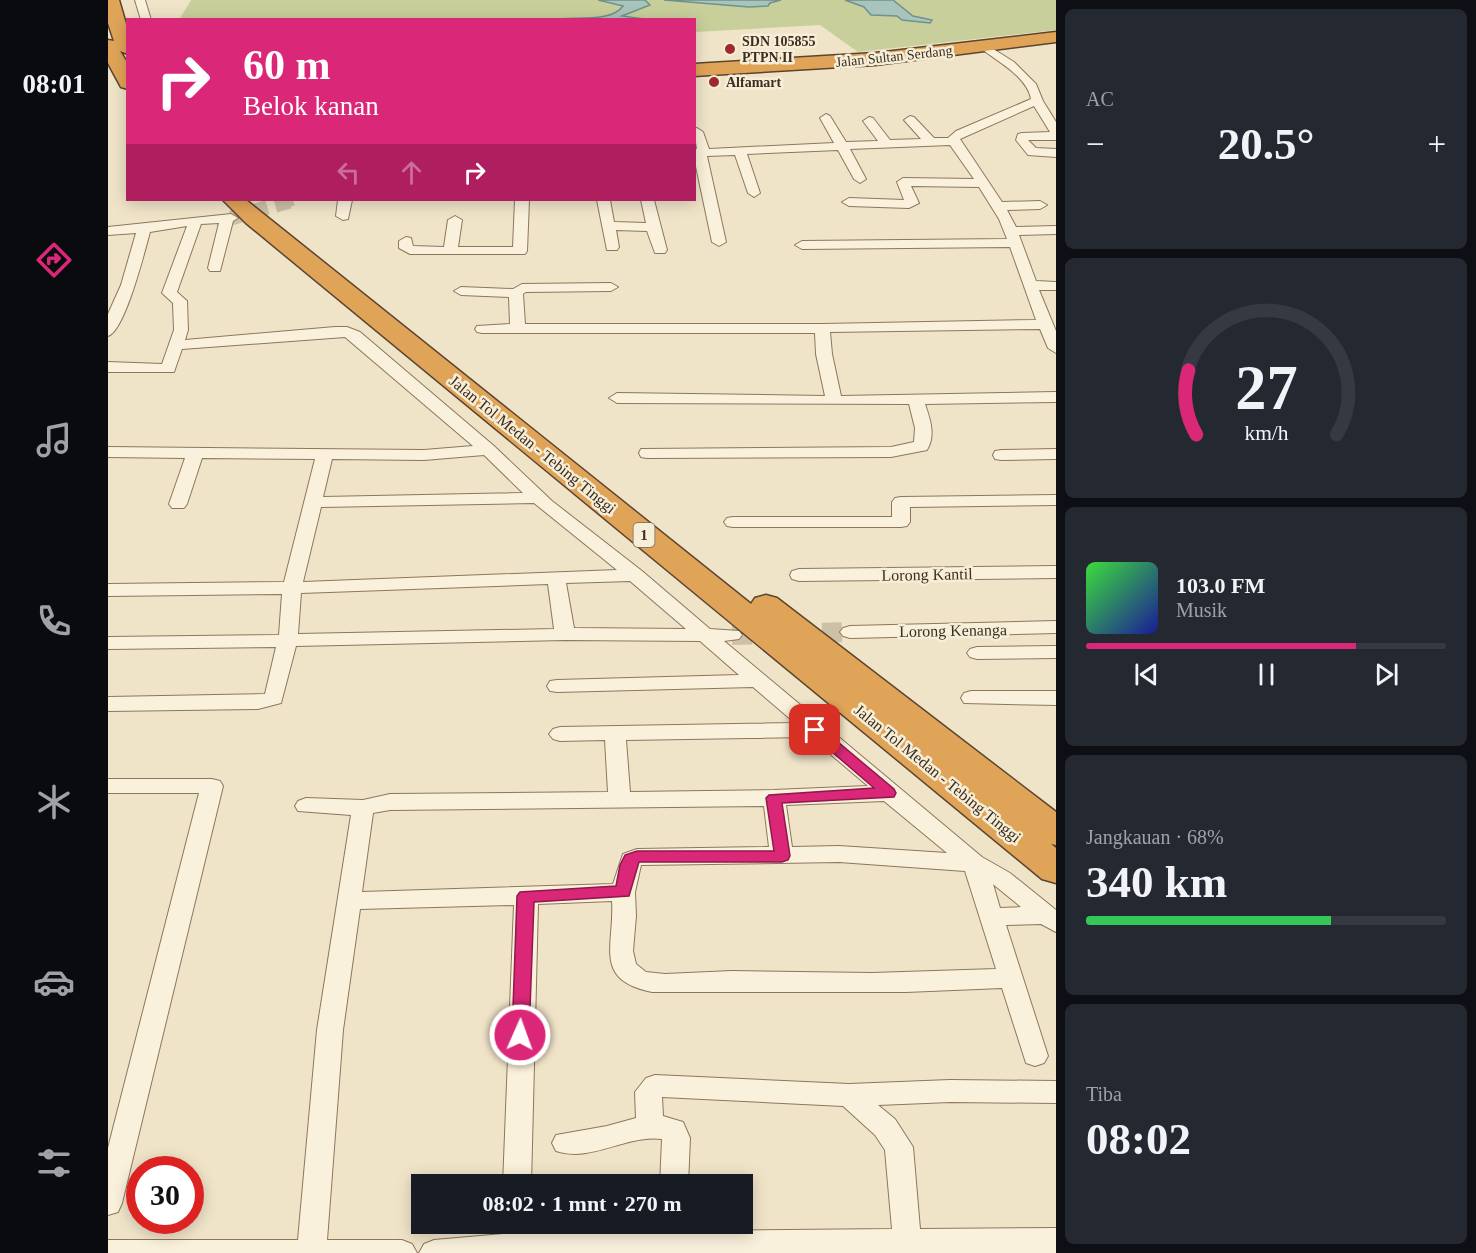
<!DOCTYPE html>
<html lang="id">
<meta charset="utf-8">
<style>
body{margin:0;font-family:"Times New Roman",serif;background:#242831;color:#f1f3f6;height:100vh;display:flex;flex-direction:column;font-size:22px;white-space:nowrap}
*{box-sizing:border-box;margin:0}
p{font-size:20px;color:#9ea1a6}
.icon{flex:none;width:33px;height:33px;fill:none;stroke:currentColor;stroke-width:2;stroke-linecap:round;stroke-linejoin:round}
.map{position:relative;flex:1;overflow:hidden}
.drawer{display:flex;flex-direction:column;gap:9px;padding:9px;background:#0d0f14;width:420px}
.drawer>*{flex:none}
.guide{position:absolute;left:18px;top:18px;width:570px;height:183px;border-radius:0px;box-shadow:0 3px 15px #0003;background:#db2777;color:#fff;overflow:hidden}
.speed{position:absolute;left:18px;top:1156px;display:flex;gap:12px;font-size:30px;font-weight:700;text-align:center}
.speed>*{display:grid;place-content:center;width:78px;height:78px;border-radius:50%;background:#171b24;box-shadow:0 3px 15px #0003;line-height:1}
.speed .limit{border:9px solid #d22;background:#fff;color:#111}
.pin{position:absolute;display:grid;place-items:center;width:51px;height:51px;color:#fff;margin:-26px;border-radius:12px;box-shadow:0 3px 9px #0006}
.me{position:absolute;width:66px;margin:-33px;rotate:2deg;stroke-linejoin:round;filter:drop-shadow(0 0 4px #0008)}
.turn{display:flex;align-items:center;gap:21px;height:126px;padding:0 18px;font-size:27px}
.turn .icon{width:78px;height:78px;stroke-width:2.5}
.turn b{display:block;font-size:42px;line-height:51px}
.lanes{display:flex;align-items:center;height:57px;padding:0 18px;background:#0003;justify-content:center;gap:30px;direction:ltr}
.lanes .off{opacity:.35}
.big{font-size:45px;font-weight:700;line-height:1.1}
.drawer .tile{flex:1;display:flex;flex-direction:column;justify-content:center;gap:9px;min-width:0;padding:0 21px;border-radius:9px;background:#242831}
.drawer .dial{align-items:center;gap:0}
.dial svg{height:156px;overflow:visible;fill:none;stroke:#363941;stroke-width:7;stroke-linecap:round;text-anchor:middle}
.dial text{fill:#f1f3f6;stroke:none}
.song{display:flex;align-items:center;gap:18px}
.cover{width:72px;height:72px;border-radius:9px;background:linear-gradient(135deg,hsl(120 70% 55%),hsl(240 70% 35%))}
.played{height:6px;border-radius:3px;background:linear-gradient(90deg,#db2777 75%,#363941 75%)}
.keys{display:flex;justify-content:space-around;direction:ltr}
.heat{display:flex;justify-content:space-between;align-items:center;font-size:33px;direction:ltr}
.charge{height:9px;border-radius:4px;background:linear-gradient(90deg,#34c759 68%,#363941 0)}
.trip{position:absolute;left:303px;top:1174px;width:342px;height:60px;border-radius:0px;background:#171b24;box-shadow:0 3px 15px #0003;font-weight:700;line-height:60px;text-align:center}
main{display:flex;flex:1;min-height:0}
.tab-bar{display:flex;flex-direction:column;width:108px;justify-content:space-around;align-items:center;background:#090b0e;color:#9ea1a6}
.tab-bar .icon{width:42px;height:42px}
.tab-bar .on{color:#db2777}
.tab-bar b{font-size:27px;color:#f1f3f6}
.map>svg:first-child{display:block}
</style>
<main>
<nav class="tab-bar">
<b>08:01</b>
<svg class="icon on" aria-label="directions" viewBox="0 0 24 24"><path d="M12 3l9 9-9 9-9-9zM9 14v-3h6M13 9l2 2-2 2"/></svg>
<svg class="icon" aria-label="music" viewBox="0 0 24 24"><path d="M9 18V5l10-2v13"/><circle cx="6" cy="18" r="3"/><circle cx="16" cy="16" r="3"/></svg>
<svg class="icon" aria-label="phone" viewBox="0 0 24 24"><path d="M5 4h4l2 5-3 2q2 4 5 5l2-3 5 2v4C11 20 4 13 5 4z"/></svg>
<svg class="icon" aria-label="climate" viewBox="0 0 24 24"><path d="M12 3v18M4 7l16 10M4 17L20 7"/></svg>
<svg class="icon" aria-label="car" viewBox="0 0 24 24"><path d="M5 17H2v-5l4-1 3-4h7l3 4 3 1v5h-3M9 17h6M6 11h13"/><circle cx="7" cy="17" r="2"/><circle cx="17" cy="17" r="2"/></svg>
<svg class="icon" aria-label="filters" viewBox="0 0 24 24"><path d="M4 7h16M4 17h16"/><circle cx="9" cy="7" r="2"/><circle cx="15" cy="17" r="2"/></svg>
</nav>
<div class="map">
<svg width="948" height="1253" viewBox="0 0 948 1253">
<rect width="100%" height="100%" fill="#f0e4c8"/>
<path fill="#c9cf9b" d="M83,0h865v30l-198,22 -38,-27 -125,7 -1,-12h-515z"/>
<g fill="#a9c4bc" stroke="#6f938a" stroke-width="1.5">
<path d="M490,0h47l5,5 -28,11 22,3h-83c17,-2 51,3 62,-13z"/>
<path d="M556,0h117l-11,3 -2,3 -19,1z"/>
<path d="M737,0h48l20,16 19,4 -2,3 -28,-3 -5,-4 -26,-1 -7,-8z"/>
</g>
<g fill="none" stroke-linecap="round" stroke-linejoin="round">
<path stroke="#ccc0a6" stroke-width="11" stroke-dasharray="11 6" stroke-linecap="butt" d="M179,202l6,-2"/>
<path stroke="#ccc0a6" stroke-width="15" stroke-dasharray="15 8" stroke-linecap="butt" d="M123,218l62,-18"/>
<path stroke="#ccc0a6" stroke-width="20" stroke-dasharray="20 10" stroke-linecap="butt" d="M624,635l118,-3"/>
<defs>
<g id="street">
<path d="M27,0h10l6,20h-10z"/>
<path d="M879,45l27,17 22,22 7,17 13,21v18h-28l8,8 20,1v8l-28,-2 -12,-15 2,-6 4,-1 28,-1 -16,-26 -74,33 42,63 38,-1 7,4 -7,4 -33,1 9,17 40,-1v8l-37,1 17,46 20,1v8h-17l17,41v22l-8,-5 -8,-19 -210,3 2,22 9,42 215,-4v10l-131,2c5,15 11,31 2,46l-36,7 -244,1 -6,-1 -2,-4 2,-4 250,-2 23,-5 1,-14 -6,-24 -292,-1 -8,-5 8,-5 208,3 -9,-42 -1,-21h-333l-5,-1 -2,-3 2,-3 33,-2 -1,-27 -48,-2 -7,-4 7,-4 52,2 9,-5 89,-1 7,4 -7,4 -85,1 -3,2 2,30h297l214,-4 -26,-73 -208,2 -7,-4 7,-4 205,-2 -8,-20 -20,-32 -68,-1 8,17 -10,5 -60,-2 -7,-4 7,-4 55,2 -7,-18 6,-4 71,1 -24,-34 -100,4 16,30 -6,4 -6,-4 -16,-29 -91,4 13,39 -6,4 -6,-4 -13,-38 -28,1 19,86 -7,4 -7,-4 -18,-85v-8h3l-3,-20 3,-1 6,4 6,17 125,-6 -14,-25 6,-4 4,2 16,26 32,-1 -15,-20 6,-4 4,1 17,22 31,-1 -17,-19 6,-4 4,1 20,21h14l8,-7 75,-32c-4,-22 -31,-36 -48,-49v-4z"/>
<path d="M230,200h14l-4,19 -5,1 -7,-4z"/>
<path d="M407,200h14l-2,51 -2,3h-115l-11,-6v-7l7,-4 5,1 2,8 31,1 4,-27 7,-4 7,4 -4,27h55z"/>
<path d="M489,200h13l4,22 32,1 -5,-23h13l13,50 -2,3h-10l-8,-22 -31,-1 3,17 -2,3h-10z"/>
<path d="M123,214l7,4 -5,3 -13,50h-10l-2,-3 11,-45 -18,1 -24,68 10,9 1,29 -3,10 150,-13h12l13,5 134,114 58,55 90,70 68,58 29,2 3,4 -3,4 -15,2 258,216 28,16 46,37v22l-15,-8 -35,1 42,131 -4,7 -9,3 -9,-3 -24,-75 -96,4h-254c-60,-12 -37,-47 -40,-91l-74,3 -7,281h-28l11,-280 -154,4 -17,121 -16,210h75l10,4 5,9h-309v-13h190l19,-210 34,-215 -53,-4 -3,-5 3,-5 8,-3 57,2 27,-6 218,-2 -3,-52 -45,1 -7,-2 -4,-5 4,-5 7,-2 235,-4 -42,-36 -196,5 -7,-1 -3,-5 3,-5 7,-1 182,-5 -39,-34 -135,-1 -269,6 -15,57 -23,6 -150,2v-14l157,-3 11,-47 -168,2v-12l171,-2 3,-41 -174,2v-12l176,-2 31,-123 -113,-1 -15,46 -3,4h-12l-3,-4 16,-46 -77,-1v-10l316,3 49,-4 -128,-109 -163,12 -8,23h-66v-10l54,2 12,-34 -1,-27 -11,-10 25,-67 -37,6c-5,18 -25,99 -42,104v-22l13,-29 15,-52 -28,2v-8zM376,455l39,38 -200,4 9,-38 92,1zM426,503l83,67 -314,12 18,-75zM522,581l56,48 -112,-1 -8,-45zM440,584l6,45 -256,5 3,-41zM702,737l58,49 -94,4 -144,2 -4,-52zM776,801l63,52 -108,-7 -47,1 -6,-42zM656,806l5,41 -132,2 -14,5 -10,30 -251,8 11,-79 17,-3zM731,862l126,9 31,98 -124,4 -140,-2 -67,3 -19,-2 -10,-8 -3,-13 3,-35 -1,-24 6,-27zM885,884l1,1 27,22 -21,1z"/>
<path d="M948,449v10l-55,1 -6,-1 -2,-4 2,-4 6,-1z"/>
<path d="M948,495v10l-146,2v15l-3,4 -6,1h-168l-6,-1 -3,-4 3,-4 6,-1h159v-15l3,-4 6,-1z"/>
<path d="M948,566v12l-257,3 -7,-2 -2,-4 2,-4 7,-2z"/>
<path d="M948,621v12l-206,5 -7,-2 -3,-4 3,-4 7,-2z"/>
<path d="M948,646v12l-79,1 -7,-2 -3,-4 3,-4 7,-2z"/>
<path d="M863,691h85v14l-92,-2 -3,-5 3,-5z"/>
<path d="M0,779h104l8,2 3,5 -101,417 -4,9 -10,3v-67l91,-355h-91z"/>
<path d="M547,1075l194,9 101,-4 106,1v22l-106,-1 -72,3 17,14 18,28 7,82 136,-1v25h-637l5,-9 10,-4 69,-6v-10h28l1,8 125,-1 2,-7h28l-1,7 206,-2 -7,-79 -10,-15 -32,-29 -181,-9 1,19 20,6 7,16 -2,47h-28l2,-46c-35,-5 -71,24 -106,12l-4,-8 4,-8 51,-9 29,-8 -1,-26 11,-14z"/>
</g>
<g id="highway">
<path d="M0,0h11l9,31v23l-8,-3 8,13v25l-7,-2 -13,-24v-23l6,1 -6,-18z"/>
<path d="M948,32v10l-181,23 -181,11v-12l181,-11z"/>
<path d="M115,200h23l505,404 4,-6 11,-3 11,3 279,214v33l-5,-1 5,4v35l-14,-4 -796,-656z"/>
</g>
</defs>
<use href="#street" stroke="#8d765c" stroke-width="2"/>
<use href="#highway" stroke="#5b4430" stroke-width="3"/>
<use href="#street" fill="#faf1dc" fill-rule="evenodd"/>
<use href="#highway" fill="#e0a458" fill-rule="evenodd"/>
</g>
<path fill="#db2777" stroke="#8e194d" stroke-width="1.5" d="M707,725l5,2 74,62 2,4 -2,4 -112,6 8,53 -2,4 -6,2h-143l-10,34 -95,6 -5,133 -2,5 -7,2 -6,-2 -2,-5 5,-139 3,-4 96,-6 4,-21 5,-10 12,-4h137l-8,-53 3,-3 105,-7 -64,-55 -2,-3z"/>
<g fill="#9e2a2b" stroke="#f7eed8" stroke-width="2">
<circle cx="622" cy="49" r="6"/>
<circle cx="606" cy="82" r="6"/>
</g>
<g text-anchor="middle" stroke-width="5" stroke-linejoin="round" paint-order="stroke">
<g font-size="14" font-weight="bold" fill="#3d2e20" stroke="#f7eed8" text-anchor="start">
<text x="634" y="46">SDN 105855<tspan x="634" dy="16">PTPN II</tspan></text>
<text x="618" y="87">Alfamart</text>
</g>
<g font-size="14" fill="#3d2e20" stroke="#f7eed8">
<text transform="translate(786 56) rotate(-6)" y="5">Jalan Sultan Serdang</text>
</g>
<rect fill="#f7eed8" stroke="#756857" stroke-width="1.5" x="525.5" y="523" width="21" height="24" rx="4.5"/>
<g font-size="15" font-weight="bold" fill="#3d2e20">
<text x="536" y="540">1</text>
</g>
<g font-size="16" fill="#3d2e20" stroke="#f7eed8">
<text transform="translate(425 444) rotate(39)" y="6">Jalan Tol Medan - Tebing Tinggi</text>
<text transform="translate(819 574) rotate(-1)" y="6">Lorong Kantil</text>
<text transform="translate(845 630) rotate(-1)" y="6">Lorong Kenanga</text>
<text transform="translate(830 773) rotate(39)" y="6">Jalan Tol Medan - Tebing Tinggi</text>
</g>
</g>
</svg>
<div class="speed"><div class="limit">30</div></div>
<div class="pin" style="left:707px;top:730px;background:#d93025"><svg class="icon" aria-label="arrive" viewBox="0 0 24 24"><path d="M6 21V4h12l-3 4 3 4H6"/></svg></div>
<svg class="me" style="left:412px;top:1035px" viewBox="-20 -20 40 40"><circle r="17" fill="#db2777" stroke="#fff" stroke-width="3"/><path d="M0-11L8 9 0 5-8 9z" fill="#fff"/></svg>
<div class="trip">08:02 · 1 mnt · 270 m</div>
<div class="guide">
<div class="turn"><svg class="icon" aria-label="right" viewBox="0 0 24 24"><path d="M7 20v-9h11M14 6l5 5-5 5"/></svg><div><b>60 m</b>Belok kanan</div></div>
<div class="lanes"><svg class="icon off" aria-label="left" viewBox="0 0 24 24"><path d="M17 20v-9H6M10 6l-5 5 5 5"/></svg><svg class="icon off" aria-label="ahead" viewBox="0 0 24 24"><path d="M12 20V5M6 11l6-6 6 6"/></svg><svg class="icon" aria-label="right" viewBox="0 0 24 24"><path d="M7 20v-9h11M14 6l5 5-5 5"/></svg></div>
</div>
</div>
<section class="drawer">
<div class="tile"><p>AC</p>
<div class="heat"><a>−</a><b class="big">20.5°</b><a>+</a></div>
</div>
<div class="tile dial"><svg viewBox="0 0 100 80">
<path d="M14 69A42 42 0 1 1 86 69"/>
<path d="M14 69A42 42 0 0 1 10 36" stroke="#db2777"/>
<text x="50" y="56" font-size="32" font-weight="700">27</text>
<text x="50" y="72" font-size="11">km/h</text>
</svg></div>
<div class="tile">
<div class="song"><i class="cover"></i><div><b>103.0 FM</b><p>Musik</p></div></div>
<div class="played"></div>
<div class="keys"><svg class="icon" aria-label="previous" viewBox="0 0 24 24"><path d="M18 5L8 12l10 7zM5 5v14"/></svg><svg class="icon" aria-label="pause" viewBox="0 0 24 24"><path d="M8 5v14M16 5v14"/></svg><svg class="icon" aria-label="next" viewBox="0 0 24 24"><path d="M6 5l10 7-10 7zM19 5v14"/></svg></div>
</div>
<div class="tile"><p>Jangkauan · 68%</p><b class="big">340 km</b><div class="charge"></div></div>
<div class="tile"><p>Tiba</p><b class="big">08:02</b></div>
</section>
</main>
